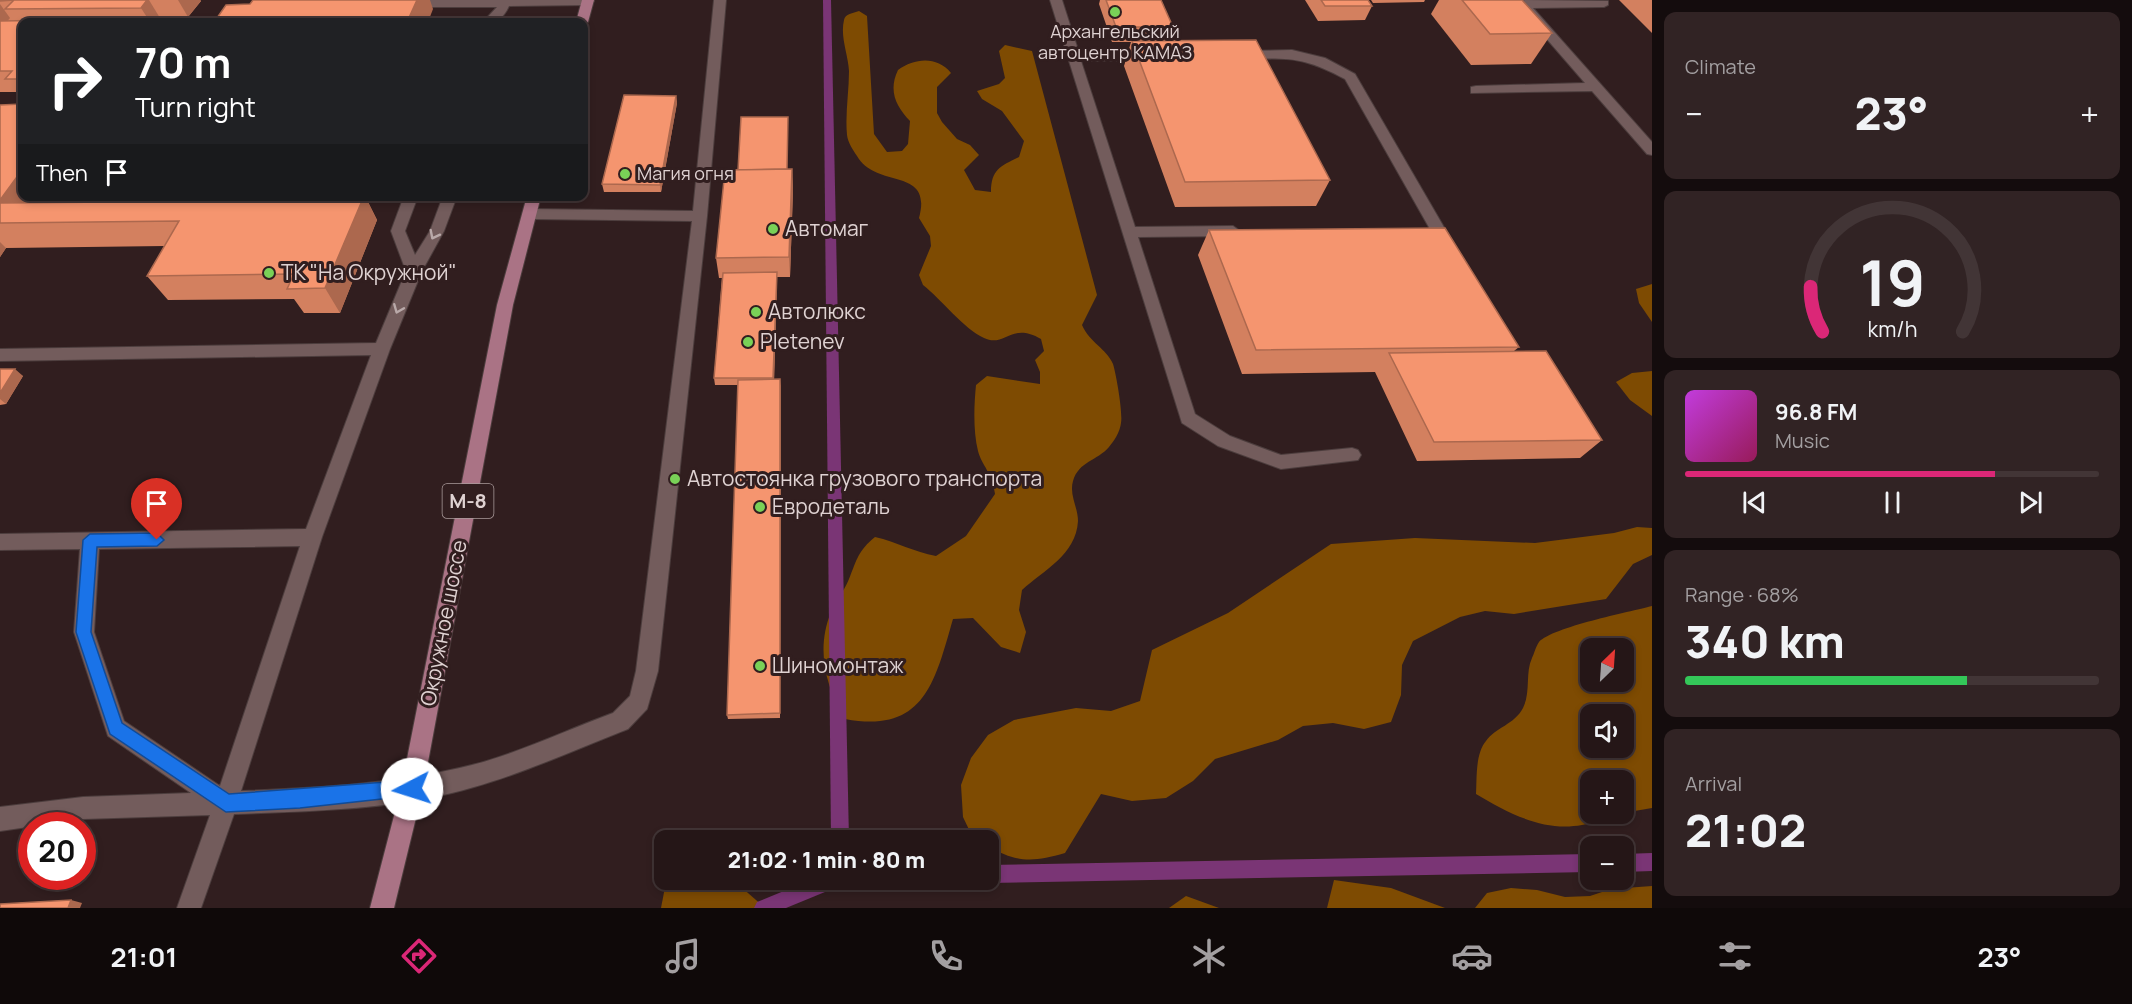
<!DOCTYPE html>
<meta charset="utf-8">
<style>
body{margin:0;font-family:Manrope,sans-serif;background:#312324;color:#f1f3f6;height:100vh;display:flex;flex-direction:column;font-size:22px;white-space:nowrap}
*{box-sizing:border-box;margin:0}
p{font-size:20px;color:#a39fa1}
.icon{flex:none;width:33px;height:33px;fill:none;stroke:currentColor;stroke-width:2;stroke-linecap:round;stroke-linejoin:round}
.map{position:relative;flex:1;overflow:hidden}
.drawer{display:flex;flex-direction:column;gap:12px;padding:12px;background:#140c0d;width:480px}
.drawer>*{flex:none}
.top-card{position:absolute;left:18px;top:18px;width:570px;height:183px;border-radius:12px;box-shadow:0 3px 9px #0003,0 0 0 2px #423536;background:#202124;color:#fff;overflow:hidden}
.needle{width:39px;rotate:25deg}
.tools{position:absolute;left:1580px;top:638px;display:grid;gap:12px}
.tools a{display:grid;place-items:center;width:54px;height:54px;border-radius:12px;background:#251617;box-shadow:0 3px 9px #0003,0 0 0 2px #423536;font-size:30px}
.speed{position:absolute;left:18px;top:812px;display:flex;gap:12px;font-size:30px;font-weight:700;text-align:center}
.speed>*{display:grid;place-content:center;width:78px;height:78px;border-radius:50%;background:#251617;box-shadow:0 3px 9px #0003,0 0 0 2px #423536;line-height:1}
.speed .limit{border:9px solid #d22;background:#fff;color:#111}
.pin{position:absolute;display:grid;place-items:center;width:51px;height:51px;color:#fff;margin:-62px -26px;border-radius:50% 50% 50% 0;rotate:-45deg;box-shadow:0 0 6px #0007}
.pin .icon{rotate:45deg}
.me{position:absolute;width:66px;margin:-33px;rotate:265deg;stroke-linejoin:round;filter:drop-shadow(0 0 4px #0008)}
.turn{display:flex;align-items:center;gap:21px;height:126px;padding:0 18px;font-size:27px}
.turn .icon{width:78px;height:78px;stroke-width:2.5}
.turn b{display:block;font-size:42px;line-height:51px}
.then{display:flex;align-items:center;height:57px;padding:0 18px;background:#0003;gap:12px;font-size:22px}
.big{font-size:45px;font-weight:800;line-height:1.1}
.drawer .widget{flex:1;display:flex;flex-direction:column;justify-content:center;gap:9px;min-width:0;padding:0 21px;border-radius:12px;background:#312324}
.drawer .dial{align-items:center;gap:0}
.dial svg{height:156px;overflow:visible;fill:none;stroke:#423536;stroke-width:7;stroke-linecap:round;text-anchor:middle}
.dial text{fill:#f1f3f6;stroke:none}
.song{display:flex;align-items:center;gap:18px}
.cover{width:72px;height:72px;border-radius:9px;background:linear-gradient(135deg,hsl(290 70% 55%),hsl(330 70% 35%))}
.played{height:6px;border-radius:3px;background:linear-gradient(90deg,#db2777 75%,#423536 75%)}
.keys{display:flex;justify-content:space-around;direction:ltr}
.heat{display:flex;justify-content:space-between;align-items:center;font-size:33px;direction:ltr}
.charge{height:9px;border-radius:4px;background:linear-gradient(90deg,#34c759 68%,#423536 0)}
.trip{position:absolute;left:654px;top:830px;width:345px;height:60px;border-radius:12px;background:#251617;box-shadow:0 3px 9px #0003,0 0 0 2px #423536;font-weight:800;line-height:60px;text-align:center}
.tabs{display:flex;height:96px;justify-content:space-around;align-items:center;background:#0f0909;color:#a39fa1}
.tabs .icon{width:42px;height:42px}
.tabs .active{color:#db2777}
.tabs b{font-size:27px;color:#f1f3f6}
main{display:flex;flex:1;min-height:0}
.map>svg:first-child{display:block}
</style>
<main>
<div class="map">
<svg width="1652" height="908" viewBox="0 0 1652 908">
<rect width="100%" height="100%" fill="#311e1f"/>
<g fill="#7e4b02" fill-rule="evenodd">
<path d="M859,11l8,5 7,118 13,18 15,-1 6,-7 2,-23c-14,-15 -22,-30 -12,-51 17,-12 39,-14 53,3l-14,14v26l5,9 15,17 13,6 9,10 -15,15 11,20 16,2c0,-23 10,-26 28,-35l5,-16 -22,-30 -20,-12 -5,-8 22,-7 6,-6 -6,-27 6,-6 27,6 65,244 -15,30c8,18 24,23 31,39 3,9 10,49 8,59 -1,9 -7,18 -12,24 -12,14 -30,14 -36,34 -4,14 5,26 5,40 -2,34 -34,49 -56,69l-3,20 7,22 -6,21 -19,-6 -28,-29 -20,1c-18,62 -28,115 -108,100 -20,-33 -29,-70 -14,-107 5,-11 13,-21 18,-33 8,-20 9,-28 26,-42 22,5 39,15 61,19l30,-20 29,-42c-3,-22 -13,-28 -17,-43 -5,-20 -4,-46 -2,-66l11,-9 53,8v-12l-5,-12 9,-9 -3,-12c-30,-18 -36,9 -57,-1 -20,-9 -43,-39 -61,-53l-4,-10 12,-29 -1,-10 -11,-18c14,-52 -42,-28 -62,-62 -4,-6 -9,-13 -10,-21 -2,-21 2,-43 2,-64 -1,-17 -9,-34 -5,-51 1,-6 9,-7 15,-9z"/>
<path d="M1652,284v38l-13,-19 -3,-14z"/>
<path d="M1652,371v45l-22,-16 -14,-18 16,-9z"/>
<path d="M1637,527l15,1v27l-19,9 -27,35 -92,15 -29,-3 -25,6 -47,24 -11,24 -1,30 -10,27 -27,7 -31,-6 -30,3 -25,14 -63,19 -22,22 -27,17 -34,3 -31,-7 -36,59c-31,9 -47,10 -76,-6l-1,-7 -15,-2 -10,-21 -2,-32 10,-27 17,-23 26,-15 62,-12 35,3 29,-10 12,-51 76,-37 103,-69 84,-6 120,5 79,-10z"/>
<path d="M1652,606v202l-29,5v-33h-33v33h33c-14,3 -27,10 -41,12 -39,7 -74,-12 -106,-31 1,-15 -1,-40 10,-53 9,-13 29,-17 37,-33 8,-16 2,-35 9,-50 2,-4 4,-12 7,-16 14,-15 90,-30 113,-36zM1590,648h33v33h-33zM1590,714h33v33h-33z"/>
<path d="M670,879h62l33,29h-104l5,-26z"/>
<path d="M1334,880l57,8 54,20h-118z"/>
<path d="M1652,886v22h-177l12,-15 24,-5 26,2 28,7 25,-1 21,-7z"/>
<path d="M1186,896l33,12h-50z"/>
</g>
<g fill="none" stroke-linecap="round" stroke-linejoin="round">
<g fill="#7a3575" fill-rule="evenodd">
<path d="M823,0h8l18,840h-18z"/>
<path d="M1652,853v18l-29,1v-18z"/>
<path d="M1590,854v18l-602,11 -7,-4h7v-14z"/>
<path d="M813,879h32l-3,6 -56,23h-32l3,-6z"/>
</g>
<defs>
<g id="lane">
<path d="M405,0h188l1,1 -6,4 -79,1c-6,13 -12,16 -26,16l14,-15h-90l-6,-4z"/>
<path d="M714,0h12l-19,216 -49,455 -11,38 -19,20c-49,19 -104,44 -154,58 -76,23 -161,24 -240,27l-33,94h-24l33,-93 -127,4 -83,12v-24l83,-10 108,-4 -83,-57 -34,-104 6,-83 -80,1v-16l306,-5 65,-174 -371,6v-12l376,-6 30,-72 -15,-40 13,-35h14l-13,35 10,24 15,-24 13,-35h14l-13,35 -22,40 -32,78 -68,188 -81,254c77,-3 156,-7 231,-26 44,-11 97,-36 141,-52l17,-17 6,-25 56,-450 -162,-2 -7,-5 7,-5 163,2zM300,546l-80,240 -96,-65 -30,-89 5,-83z"/>
<path d="M1050,0h12l17,53 71,-1 6,4 -6,4 -69,1 54,166 98,-1 7,5 -7,5 -95,1 57,177 35,22 51,19 71,-7 6,2 3,5 -3,5 -77,9 -63,-23 -36,-23z"/>
<path d="M1513,0l95,1v4l-4,2 -71,1 119,134v13l-5,-1 -55,-63 -121,2v-6l5,-1 109,-3z"/>
<path d="M1292,50l33,8 30,16 101,174 -3,4h-10l-98,-173c-43,-23 -56,-21 -104,-20l-6,-4 6,-4z"/>
</g>
<g id="primary">
<path d="M582,0h12l-6,22 -4,3v-3h-8z"/>
<path d="M527,196h14l-28,109 -90,484 -29,119h-24l31,-119 96,-484z"/>
</g>
</defs>
<use href="#lane" stroke="#4c3d3d" stroke-width="2"/>
<use href="#primary" stroke="#4c3d3d" stroke-width="2"/>
<use href="#lane" fill="#735c5c" fill-rule="evenodd"/>
<use href="#primary" fill="#aa7385" fill-rule="evenodd"/>
</g>
<g fill="#d3805f">
<path d="M0,0h200l1,1 -13,16 -28,1 -2,4h-136v78l-6,-8h-16z"/>
<path d="M1100,0h61l12,27 -5,14 162,139 -14,26 -141,1 -51,-141 7,-24h-19l-13,-38z"/>
<path d="M1305,0h63l4,6 -7,14 -47,1z"/>
<path d="M1371,0h54l-1,2 -51,1z"/>
<path d="M1439,0h83l30,33 -21,31 -60,1 -40,-51z"/>
<path d="M1619,0h33v33z"/>
<path d="M676,96l1,7 -16,89h-57l-2,-8z"/>
<path d="M0,105l22,91h22l-5,7h30l-6,-7h302l12,24 -37,93h-36l-10,-14 -126,1 -21,-24 18,-30 -159,2 -6,9z"/>
<path d="M788,169h4l1,21 -3,87h-13l-3,102 7,7 -1,332 -52,1 -1,-4 11,-330h-23l-1,-7 8,-100h-3l-3,-20z"/>
<path d="M1209,230l310,117 -5,4 88,89 -22,18 -163,3 -42,-89 -133,2 -44,-119z"/>
<path d="M0,369l23,7 -17,28 -6,1z"/>
</g>
<g fill="#ac684e">
<path d="M147,0h2l11,18 -2,4h-8l-9,-14z"/>
<path d="M178,0h22l1,1 -13,16z"/>
<path d="M417,0h13l3,9 -5,13h-21z"/>
<path d="M0,4l10,14 -10,12z"/>
<path d="M676,96l1,7 -16,89 -1,-7z"/>
<path d="M792,169l1,21 -3,87 -1,-20z"/>
<path d="M22,170v26h22l-19,27 -25,-17v-6z"/>
<path d="M364,196h1l12,24 -37,93 -15,-25z"/>
<path d="M0,242l6,6 -6,9z"/>
<path d="M777,272v8l-3,105 -1,-7z"/>
<path d="M15,369l8,7 -17,28 -6,-5v-6z"/>
<path d="M780,379l1,7 -1,332z"/>
<path d="M71,900l11,3 -2,5h-12z"/>
</g>
<g fill="#f5956f" stroke="#ac684e" stroke-width="1.5">
<path d="M0,0h147l-6,8 -136,1 9,-9 -14,1z"/>
<path d="M253,0h164l-10,22h-231l3,-4h38l9,-13 24,-1z"/>
<path d="M1106,0h55l12,27h-57z"/>
<path d="M1321,0h47l4,6h-47z"/>
<path d="M1462,0h60l30,33 -62,1z"/>
<path d="M124,19l-3,3h-99v57h-17l7,-8h-12v-50z"/>
<path d="M1256,40l74,140 -145,2 -53,-141z"/>
<path d="M624,95l52,1 -16,89 -58,-1z"/>
<path d="M22,104v66l-22,30v-95z"/>
<path d="M741,117h47l-1,52 -49,1z"/>
<path d="M792,169l-3,88 -73,1 9,-88z"/>
<path d="M118,196h246l-39,92 -38,1 7,-15 -147,2 32,-55 -179,2v-20l114,-1z"/>
<path d="M1445,228l74,119 -263,3 -47,-120z"/>
<path d="M777,272l-4,106h-59l9,-105z"/>
<path d="M1546,351l56,89 -168,2 -45,-89z"/>
<path d="M0,369h15l-15,24z"/>
<path d="M780,379v334l-53,2 11,-335z"/>
<path d="M71,900l-3,8h-68v-4z"/>
</g>
<defs><path id="oneway-chevron" d="M-2-3.5L2.5 0L-2 3.5" fill="none" stroke-width="1.6" stroke-linecap="round" stroke-linejoin="round" transform="scale(1.5)"/></defs>
<g stroke="#b9a9a9">
<use href="#oneway-chevron" transform="translate(434 235) rotate(117)"/>
<use href="#oneway-chevron" transform="translate(398 309) rotate(112)"/>
</g>
<path fill="#1a73e8" stroke="#114b97" stroke-width="1.5" d="M157,533l7,7 -7,6 -60,1 -6,85 31,91 107,71 183,-14 6,2 3,7 -3,6 -118,13 -74,4 -116,-78 -34,-102 7,-92 7,-6z"/>
<g fill="#79d157" stroke="#311e1f" stroke-width="2">
<circle cx="1115" cy="12" r="6"/>
<circle cx="625" cy="174" r="6"/>
<circle cx="773" cy="229" r="6"/>
<circle cx="269" cy="273" r="6"/>
<circle cx="756" cy="312" r="6"/>
<circle cx="748" cy="342" r="6"/>
<circle cx="675" cy="479" r="6"/>
<circle cx="760" cy="507" r="6"/>
<circle cx="760" cy="666" r="6"/>
</g>
<g text-anchor="middle" stroke-width="6" stroke-linejoin="round" paint-order="stroke">
<g font-size="18" fill="#dfd2d2" stroke="#311e1f">
<text x="1115" y="38">Архангельский<tspan x="1115" dy="21">автоцентр КАМАЗ</tspan></text>
<text x="637" y="180" text-anchor="start">Магия огня</text>
</g>
<rect fill="#311e1f" stroke="#ab9c9c" stroke-width="1.5" x="442.5" y="484" width="51" height="34" rx="4.5"/>
<g font-size="20" font-weight="bold" fill="#dfd2d2">
<text x="468" y="508">М-8</text>
</g>
<g font-size="21" fill="#dfd2d2" stroke="#311e1f" text-anchor="start">
<text x="785" y="236">Автомаг</text>
<text x="281" y="280">ТК "На Окружной"</text>
<text x="768" y="319">Автолюкс</text>
<text x="760" y="349">Pletenev</text>
<text x="687" y="486">Автостоянка грузового транспорта</text>
<text x="772" y="514">Евродеталь</text>
<text x="772" y="673">Шиномонтаж</text>
</g>
<g font-size="21" fill="#dfd2d2" stroke="#311e1f">
<text transform="translate(444 623) rotate(-79)" y="7">Окружное шоссе</text>
</g>
</g>
</svg>
<div class="tools">
<a><svg class="needle" viewBox="-14 -14 28 28"><path d="M0-13l5 13h-10z" fill="#e53935"/><path d="M0 13l5-13h-10z" fill="#a39fa1"/></svg></a>
<a><svg class="icon" aria-label="sound" viewBox="0 0 24 24"><path d="M4 9h4l5-4v14l-5-4H4zM17 9q2 3 0 6"/></svg></a>
<a>+</a>
<a>−</a>
</div>
<div class="speed"><div class="limit">20</div></div>
<div class="pin" style="left:157px;top:540px;background:#d93025"><svg class="icon" aria-label="arrive" viewBox="0 0 24 24"><path d="M6 21V4h12l-3 4 3 4H6"/></svg></div>
<svg class="me" style="left:412px;top:789px" viewBox="-20 -20 40 40"><circle r="19" fill="#fff"/><path d="M0-13L10 11 0 6-10 11z" fill="#1a73e8"/></svg>
<div class="trip">21:02 · 1 min · 80 m</div>
<div class="top-card">
<div class="turn"><svg class="icon" aria-label="right" viewBox="0 0 24 24"><path d="M7 20v-9h11M14 6l5 5-5 5"/></svg><div><b>70 m</b>Turn right</div></div>
<div class="then">Then<svg class="icon" aria-label="arrive" viewBox="0 0 24 24"><path d="M6 21V4h12l-3 4 3 4H6"/></svg></div>
</div>
</div>
<section class="drawer">
<div class="widget"><p>Climate</p>
<div class="heat"><a>−</a><b class="big">23°</b><a>+</a></div>
</div>
<div class="widget dial"><svg viewBox="0 0 100 80">
<path d="M14 69A42 42 0 1 1 86 69"/>
<path d="M14 69A42 42 0 0 1 8 46" stroke="#db2777"/>
<text x="50" y="56" font-size="32" font-weight="700">19</text>
<text x="50" y="72" font-size="11">km/h</text>
</svg></div>
<div class="widget">
<div class="song"><i class="cover"></i><div><b>96.8 FM</b><p>Music</p></div></div>
<div class="played"></div>
<div class="keys"><svg class="icon" aria-label="previous" viewBox="0 0 24 24"><path d="M18 5L8 12l10 7zM5 5v14"/></svg><svg class="icon" aria-label="pause" viewBox="0 0 24 24"><path d="M8 5v14M16 5v14"/></svg><svg class="icon" aria-label="next" viewBox="0 0 24 24"><path d="M6 5l10 7-10 7zM19 5v14"/></svg></div>
</div>
<div class="widget"><p>Range · 68%</p><b class="big">340 km</b><div class="charge"></div></div>
<div class="widget"><p>Arrival</p><b class="big">21:02</b></div>
</section>
</main>
<nav class="tabs">
<b>21:01</b>
<svg class="icon active" aria-label="directions" viewBox="0 0 24 24"><path d="M12 3l9 9-9 9-9-9zM9 14v-3h6M13 9l2 2-2 2"/></svg>
<svg class="icon" aria-label="music" viewBox="0 0 24 24"><path d="M9 18V5l10-2v13"/><circle cx="6" cy="18" r="3"/><circle cx="16" cy="16" r="3"/></svg>
<svg class="icon" aria-label="phone" viewBox="0 0 24 24"><path d="M5 4h4l2 5-3 2q2 4 5 5l2-3 5 2v4C11 20 4 13 5 4z"/></svg>
<svg class="icon" aria-label="climate" viewBox="0 0 24 24"><path d="M12 3v18M4 7l16 10M4 17L20 7"/></svg>
<svg class="icon" aria-label="car" viewBox="0 0 24 24"><path d="M5 17H2v-5l4-1 3-4h7l3 4 3 1v5h-3M9 17h6M6 11h13"/><circle cx="7" cy="17" r="2"/><circle cx="17" cy="17" r="2"/></svg>
<svg class="icon" aria-label="filters" viewBox="0 0 24 24"><path d="M4 7h16M4 17h16"/><circle cx="9" cy="7" r="2"/><circle cx="15" cy="17" r="2"/></svg>
<b>23°</b>
</nav>
